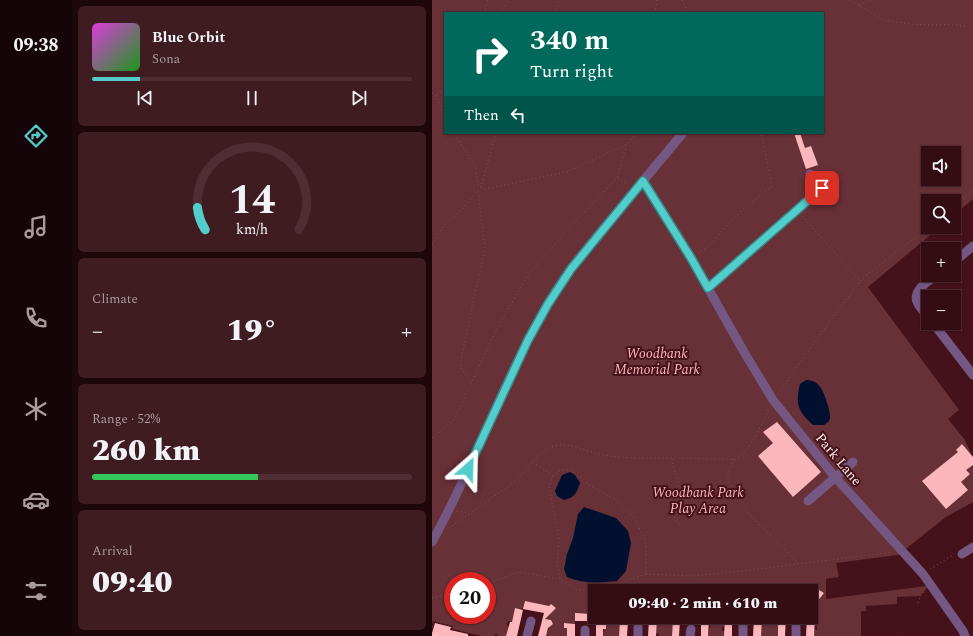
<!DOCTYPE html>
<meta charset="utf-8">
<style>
body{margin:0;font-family:Spectral,serif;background:#3f1b22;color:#f1f3f6;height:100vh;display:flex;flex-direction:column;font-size:15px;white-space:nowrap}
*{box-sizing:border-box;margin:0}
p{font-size:13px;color:#a99ca0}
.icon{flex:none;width:22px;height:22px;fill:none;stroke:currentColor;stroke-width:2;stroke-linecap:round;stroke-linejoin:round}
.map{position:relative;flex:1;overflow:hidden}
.panel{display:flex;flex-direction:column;gap:6px;padding:6px;background:#1d070b;width:360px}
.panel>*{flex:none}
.banner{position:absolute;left:12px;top:12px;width:380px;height:122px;border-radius:0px;box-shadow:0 1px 3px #0004,0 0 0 1px #4e2d34;background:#00695c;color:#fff;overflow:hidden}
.fabs{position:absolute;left:489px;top:146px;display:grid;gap:8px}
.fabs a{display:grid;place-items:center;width:40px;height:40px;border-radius:0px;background:#340d14;box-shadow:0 1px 3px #0004,0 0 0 1px #4e2d34;font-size:20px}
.speed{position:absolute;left:12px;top:572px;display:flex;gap:8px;font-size:20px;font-weight:700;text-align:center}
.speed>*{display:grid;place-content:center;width:52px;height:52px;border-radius:50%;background:#340d14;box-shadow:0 1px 3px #0004,0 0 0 1px #4e2d34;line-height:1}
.speed .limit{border:6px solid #d22;background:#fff;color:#111}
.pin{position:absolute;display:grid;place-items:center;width:34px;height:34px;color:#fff;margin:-17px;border-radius:8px;box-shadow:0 2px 6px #0006}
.me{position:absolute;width:44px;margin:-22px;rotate:25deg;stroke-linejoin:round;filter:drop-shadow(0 0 3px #0008)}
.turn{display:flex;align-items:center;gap:14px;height:84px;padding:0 20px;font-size:18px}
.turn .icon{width:52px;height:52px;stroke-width:2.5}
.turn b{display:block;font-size:28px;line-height:34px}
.then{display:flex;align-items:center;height:38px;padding:0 20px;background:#0003;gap:8px;font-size:15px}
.big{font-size:30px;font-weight:800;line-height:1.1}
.panel .card{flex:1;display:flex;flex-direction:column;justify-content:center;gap:6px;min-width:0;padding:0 14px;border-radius:6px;background:#3f1b22}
.panel .dial{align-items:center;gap:0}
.dial svg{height:104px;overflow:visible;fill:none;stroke:#4e2d34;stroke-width:7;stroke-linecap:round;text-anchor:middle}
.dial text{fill:#f1f3f6;stroke:none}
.song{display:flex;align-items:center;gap:12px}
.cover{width:48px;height:48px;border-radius:6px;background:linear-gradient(135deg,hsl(300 70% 55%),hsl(120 70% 35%))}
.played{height:4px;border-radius:2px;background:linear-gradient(90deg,#53cdcb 15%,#4e2d34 15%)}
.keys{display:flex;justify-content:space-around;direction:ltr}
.heat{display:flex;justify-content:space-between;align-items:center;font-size:22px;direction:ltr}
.charge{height:6px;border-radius:3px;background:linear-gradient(90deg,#34c759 52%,#4e2d34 0)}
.trip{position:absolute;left:156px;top:584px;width:230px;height:40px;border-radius:0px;background:#340d14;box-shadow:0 1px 3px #0004,0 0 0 1px #4e2d34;font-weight:800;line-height:40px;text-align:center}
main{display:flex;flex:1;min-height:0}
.menu{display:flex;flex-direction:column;width:72px;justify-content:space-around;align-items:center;background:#150508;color:#a99ca0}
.menu .icon{width:28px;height:28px}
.menu .current{color:#53cdcb}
.menu b{font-size:18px;color:#f1f3f6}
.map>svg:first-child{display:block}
</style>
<main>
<nav class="menu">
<b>09:38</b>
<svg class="icon current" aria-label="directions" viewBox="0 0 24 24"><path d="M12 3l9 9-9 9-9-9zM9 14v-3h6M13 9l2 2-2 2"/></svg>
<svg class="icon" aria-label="music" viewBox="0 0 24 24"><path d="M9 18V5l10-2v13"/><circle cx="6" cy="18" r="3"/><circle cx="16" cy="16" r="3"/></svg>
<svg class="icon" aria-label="phone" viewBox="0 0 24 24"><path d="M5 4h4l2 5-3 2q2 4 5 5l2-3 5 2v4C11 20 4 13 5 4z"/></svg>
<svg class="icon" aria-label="climate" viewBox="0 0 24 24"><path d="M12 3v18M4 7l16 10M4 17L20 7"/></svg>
<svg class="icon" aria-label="car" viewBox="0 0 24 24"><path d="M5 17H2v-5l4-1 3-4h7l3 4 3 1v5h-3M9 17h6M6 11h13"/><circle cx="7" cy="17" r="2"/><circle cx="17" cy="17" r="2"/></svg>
<svg class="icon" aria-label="filters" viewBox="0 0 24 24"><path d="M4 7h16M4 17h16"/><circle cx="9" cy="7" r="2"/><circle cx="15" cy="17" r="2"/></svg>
</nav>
<section class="panel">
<div class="card">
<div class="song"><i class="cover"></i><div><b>Blue Orbit</b><p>Sona</p></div></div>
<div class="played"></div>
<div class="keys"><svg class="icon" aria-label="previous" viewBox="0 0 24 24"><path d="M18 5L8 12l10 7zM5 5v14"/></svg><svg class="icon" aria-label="pause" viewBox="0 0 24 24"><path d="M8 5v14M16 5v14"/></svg><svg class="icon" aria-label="next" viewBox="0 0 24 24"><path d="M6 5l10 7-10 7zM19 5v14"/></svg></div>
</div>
<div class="card dial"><svg viewBox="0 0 100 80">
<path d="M14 69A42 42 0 1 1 86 69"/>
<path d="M14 69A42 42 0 0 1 8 52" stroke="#53cdcb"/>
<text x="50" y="56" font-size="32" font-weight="700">14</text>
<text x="50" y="72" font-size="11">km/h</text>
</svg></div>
<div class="card"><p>Climate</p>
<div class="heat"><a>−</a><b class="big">19°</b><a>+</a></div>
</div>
<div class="card"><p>Range · 52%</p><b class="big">260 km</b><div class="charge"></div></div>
<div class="card"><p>Arrival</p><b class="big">09:40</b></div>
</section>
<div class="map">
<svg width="541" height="636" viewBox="0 0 541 636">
<rect width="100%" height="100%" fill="#45111a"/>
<g fill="#683037" fill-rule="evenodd">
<path d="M0,0h541v199l-19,16v-14h-26v26h12l-72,60 91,123 -11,9 17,21 8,18v44l-27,15 -48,38 -62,8 3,14 -13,2v20l100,-13 1,2 -7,8 -23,1v7l-31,2v5h-5v25h-47v-7l3,1v-4h-3l1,-15h1v-4h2l1,-7 5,-7 -5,-3 -2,4 -7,-4v1h-39v-4l-6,1v3h-60l-1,-3h-6v3h-103v22h-20v11l-11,-1v5h3v8h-21l2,-6 1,-5h2l2,-2 -3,-1v-2l-5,-1 10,-11 -4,-4 -6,6 -10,-7 -10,-2 -1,7 -4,1 -5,-1 -3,14 -4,-1 -1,4 1,1v3l2,1 -4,6h-8v-1l-3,-1v2h-14l-28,-7v-3l-20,-5 -1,2zM13,13h378v120h-378zM496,153h26v26h-26zM21,581h34v34h-34z"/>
<path d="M167,617h29l-1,1v3h-7l-1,15h-16l1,-7h2l-3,-7 -5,-1 -2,1v-4h3z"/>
<path d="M217,617h22l2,2 -1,17h-13v-2l-3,-1 1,-14h-4v2h-4l-1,-1 1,-1z"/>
<path d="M285,617h8l-1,10h-2v4l10,2v2h-7l-1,1h-16l1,-8h1v-4l-1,-1v-3h7z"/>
<path d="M338,617h8v19h-17v-12h1l-1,-3h3v-3h5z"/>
</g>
<g fill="#00102e">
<path d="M374,380c6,0 11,2 14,7 4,4 11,26 10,31 0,3 -3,5 -6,7h-11c-15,-14 -18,-21 -13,-41z"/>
<path d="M138,472l5,3 5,8c-4,11 -5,14 -16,17l-7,-4 -2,-5 7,-16z"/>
<path d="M152,507l32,11 12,13 3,12 -5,28 -9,10c-17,2 -34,3 -50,-4l-3,-8 3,-15 6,-16 5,-24z"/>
</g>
<g fill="#fcb7bd">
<path d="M362,133h6l5,15 6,-2 7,19 -12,4z"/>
<path d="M345,422l44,50 -28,25 -35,-41 15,-13 -10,-11z"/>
<path d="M530,444l11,13v8l-7,5 4,4 -9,8 7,8 -22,19 -24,-28 36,-29 -2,-2z"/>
<path d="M387,590l5,3 -7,9 -6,-4v-7l6,3z"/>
<path d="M93,601l24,5 2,-2 5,4 -11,11 6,1 2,4 -5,4 -2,8h-8l6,-23 -21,-4z"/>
<path d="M83,608l8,2 -6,26h-11l4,-14h2z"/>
<path d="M143,613l20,1v7h-20z"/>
<path d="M293,617h7v19h-8z"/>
<path d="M322,617h8l-1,19h-8z"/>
<path d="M346,617h8l-1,19h-7z"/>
<path d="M375,617h8l-1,19h-8z"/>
<path d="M217,619h8l-1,17h-8z"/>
<path d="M241,619l7,1 -1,16h-7z"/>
<path d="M188,620l8,1 -1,15h-8z"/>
<path d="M269,620h8l-1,16h-7z"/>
<path d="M164,621l8,1v1h2v6h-3v7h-7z"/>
<path d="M3,623l16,4 -1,3 18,4v2h-36v-3z"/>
<path d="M132,623l11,1v12h-8v-8h-3z"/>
</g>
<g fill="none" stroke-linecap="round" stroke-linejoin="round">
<g stroke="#7c5258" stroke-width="1" stroke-dasharray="1 3" stroke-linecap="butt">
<path d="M250,0l7,13"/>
<path d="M418,0l33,20 27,4 23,1 19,-1 21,4"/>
<path d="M427,5l12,-5"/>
<path d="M52,13l4,-13"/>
<path d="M70,13l6,-13"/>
<path d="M122,13l7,-13"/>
<path d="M223,13l2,-13"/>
<path d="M0,93l4,3 9,18"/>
<path d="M5,95l8,-6"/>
<path d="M196,143l9,-10"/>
<path d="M186,178l10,7"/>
<path d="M522,206l19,-16"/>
<path d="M370,216l58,65"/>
<path d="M0,245l11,-19 19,-16 19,-23 15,-54"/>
<path d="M266,254l14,-11 11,-14 19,-19 30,-24 -11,-53"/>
<path d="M39,382l-11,-16 15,-73 10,-43 -7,-59"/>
<path d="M346,394l43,-61 39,-52 9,-8 60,-46"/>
<path d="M0,438l22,-18 43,-92 31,-53 42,-48 47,-49 10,-34 -60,28 -83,17 -6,-5 -3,-18 -21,-33"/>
<path d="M240,459l2,11 5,10 -5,34 1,7 6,4"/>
<path d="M301,459l-5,15v7l20,32 51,51"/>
<path d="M101,462l20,14 8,-6h11l20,17 23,12 19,18 12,25v32l-16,5 -12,7 -25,4h-15l-18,-11 -3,-15 2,-25 -10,-52 4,-11"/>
<path d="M25,511l11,2"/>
<path d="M17,528c22,-16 46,-31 67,-48 11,-10 21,-27 35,-33 16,-7 37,6 53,8 22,4 45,3 67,3 19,0 38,1 58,1 2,0 4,0 6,0 15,-5 27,-37 34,-51"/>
<path d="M498,569l23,-14"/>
<path d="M214,574l47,2 50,-5 149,-19"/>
<path d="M55,584l31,-12 41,7"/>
<path d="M0,598l21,-5"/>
<path d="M486,603l2,-6 4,-5"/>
<path d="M0,627l2,-5 18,5v3"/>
<path d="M466,636h8"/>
</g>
<g stroke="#745783" stroke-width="9">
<path d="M211,181l40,-48"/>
<path d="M522,262l19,-16"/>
<path d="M276,288l114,-100 -12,-14"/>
<path d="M496,317c-3,-4 -7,-8 -10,-13 -8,-13 11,-23 19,-29"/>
<path d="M501,323l40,52"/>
<path d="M376,501l45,-39"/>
<path d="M0,542c43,-77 71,-161 115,-237 26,-45 63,-83 96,-124l48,77 53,94 29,48 62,77 88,97 40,57 2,5"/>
<path d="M530,554l11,-7"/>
<path d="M95,636l4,-15"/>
<path d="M153,636v-6"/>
<path d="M206,636v-9"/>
<path d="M258,636l1,-7"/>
<path d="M311,636v-19"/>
<path d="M364,636v-19"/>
</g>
</g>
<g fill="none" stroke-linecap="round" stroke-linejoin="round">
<defs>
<path id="route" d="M36,469l60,-129 20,-36 23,-35 72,-88 48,77 17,30 114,-100"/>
</defs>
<use href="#route" stroke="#368584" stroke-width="10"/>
<use href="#route" stroke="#53cdcb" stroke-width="7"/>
</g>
<g text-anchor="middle" stroke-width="4" stroke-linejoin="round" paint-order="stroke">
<g font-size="14" font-style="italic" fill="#feb5bb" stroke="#45111a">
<text x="225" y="358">Woodbank<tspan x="225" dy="16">Memorial Park</tspan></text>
<text x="266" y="497">Woodbank Park<tspan x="266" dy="16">Play Area</tspan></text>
</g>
<g font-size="14" fill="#fde7e8" stroke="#45111a">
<text transform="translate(407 459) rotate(50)" y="5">Park Lane</text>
</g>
</g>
</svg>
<div class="fabs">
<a><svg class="icon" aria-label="sound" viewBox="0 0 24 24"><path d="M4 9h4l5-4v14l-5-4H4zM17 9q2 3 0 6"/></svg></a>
<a><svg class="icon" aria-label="search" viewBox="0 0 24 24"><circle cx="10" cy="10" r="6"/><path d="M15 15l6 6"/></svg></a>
<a>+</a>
<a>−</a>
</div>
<div class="speed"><div class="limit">20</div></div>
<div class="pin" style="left:390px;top:188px;background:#d93025"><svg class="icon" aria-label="arrive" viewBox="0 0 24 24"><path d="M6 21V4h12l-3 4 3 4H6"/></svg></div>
<svg class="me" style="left:36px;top:469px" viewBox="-20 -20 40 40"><path d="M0-17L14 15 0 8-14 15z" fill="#53cdcb" stroke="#fff" stroke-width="4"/></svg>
<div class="trip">09:40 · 2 min · 610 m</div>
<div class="banner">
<div class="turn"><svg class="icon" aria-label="right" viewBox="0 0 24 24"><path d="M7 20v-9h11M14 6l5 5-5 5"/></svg><div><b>340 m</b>Turn right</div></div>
<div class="then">Then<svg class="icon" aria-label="left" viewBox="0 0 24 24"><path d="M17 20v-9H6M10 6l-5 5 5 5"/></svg></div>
</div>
</div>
</main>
